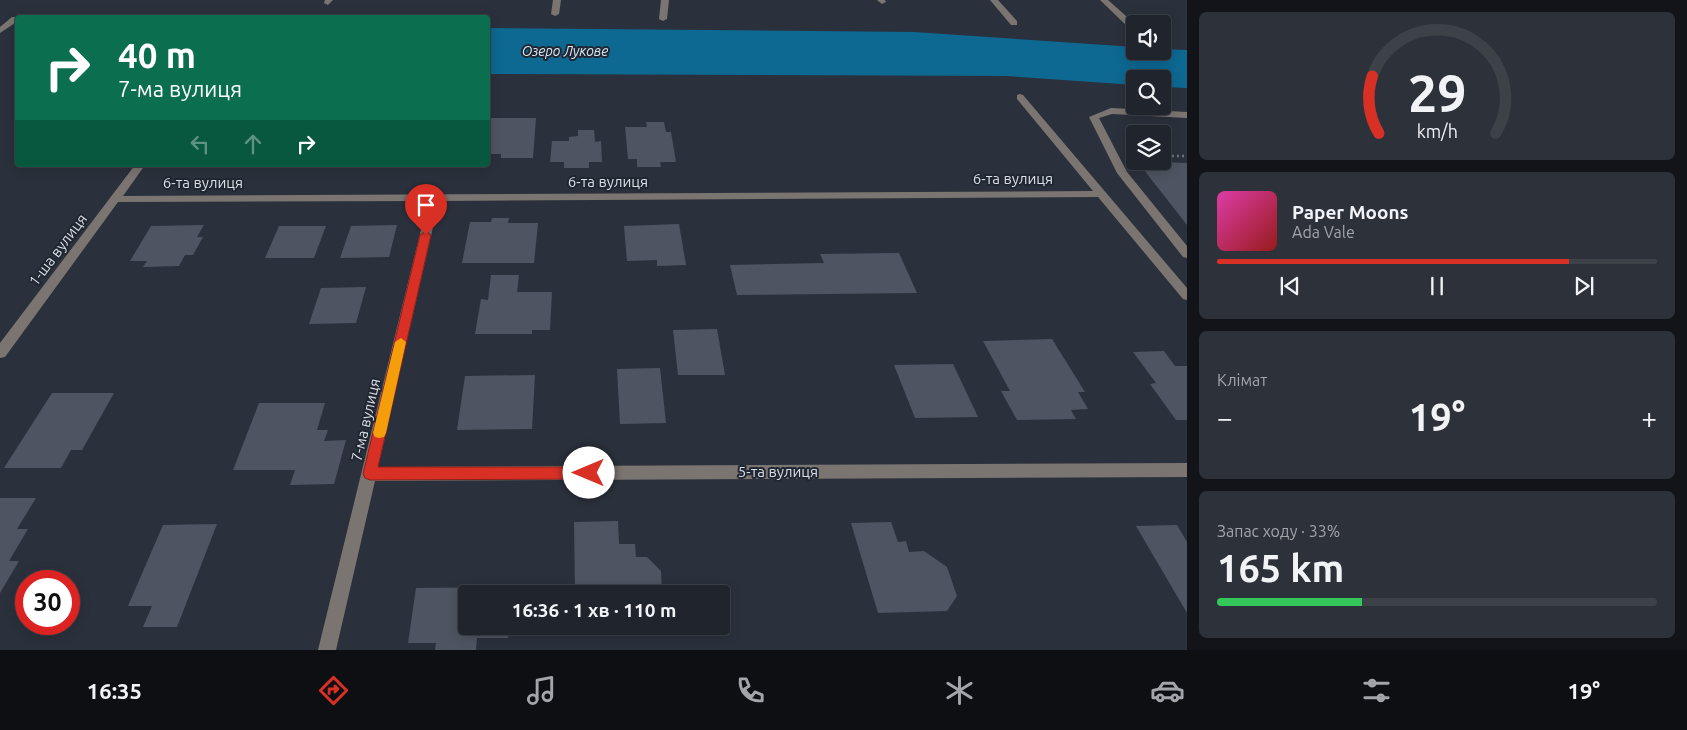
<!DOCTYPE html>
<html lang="uk">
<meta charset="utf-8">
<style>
body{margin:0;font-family:Ubuntu,sans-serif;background:#2d3139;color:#f1f3f6;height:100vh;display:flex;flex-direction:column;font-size:19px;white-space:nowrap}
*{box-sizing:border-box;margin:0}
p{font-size:16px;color:#a2a5aa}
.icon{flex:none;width:28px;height:28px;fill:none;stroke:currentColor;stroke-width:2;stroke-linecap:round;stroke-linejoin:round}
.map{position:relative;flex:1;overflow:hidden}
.sheet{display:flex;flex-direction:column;gap:12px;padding:12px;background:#121419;width:500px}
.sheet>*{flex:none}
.top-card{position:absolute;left:15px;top:15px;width:475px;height:152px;border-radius:5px;box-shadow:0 2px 12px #0003,0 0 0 1px #3d4249;background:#0b6e4f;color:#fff;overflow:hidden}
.buttons{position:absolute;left:1126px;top:15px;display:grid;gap:10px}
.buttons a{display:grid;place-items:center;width:45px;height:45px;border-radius:5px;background:#20252d;box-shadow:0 2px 12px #0003,0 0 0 1px #3d4249;font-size:25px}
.speed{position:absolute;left:15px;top:570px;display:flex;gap:10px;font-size:25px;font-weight:700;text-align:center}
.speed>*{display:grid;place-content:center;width:65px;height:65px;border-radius:50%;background:#20252d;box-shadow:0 2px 12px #0003,0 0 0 1px #3d4249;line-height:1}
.speed .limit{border:8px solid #d22;background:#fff;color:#111}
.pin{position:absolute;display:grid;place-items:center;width:42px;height:42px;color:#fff;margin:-51px -21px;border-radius:50% 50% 50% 0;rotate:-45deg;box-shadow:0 0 5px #0007}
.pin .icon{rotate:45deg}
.me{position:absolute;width:55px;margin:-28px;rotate:270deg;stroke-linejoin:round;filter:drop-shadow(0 0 4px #0008)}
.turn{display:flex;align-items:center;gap:18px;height:105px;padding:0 20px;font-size:22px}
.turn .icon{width:65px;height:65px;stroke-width:2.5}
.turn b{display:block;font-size:35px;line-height:42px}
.lanes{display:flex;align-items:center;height:48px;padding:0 20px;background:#0003;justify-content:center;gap:25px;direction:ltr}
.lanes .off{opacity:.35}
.big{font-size:38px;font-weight:600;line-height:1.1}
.sheet .card{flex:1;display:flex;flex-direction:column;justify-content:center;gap:8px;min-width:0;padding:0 18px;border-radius:8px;background:#2d3139}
.sheet .dial{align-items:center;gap:0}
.dial svg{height:130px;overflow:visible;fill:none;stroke:#3d4249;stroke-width:7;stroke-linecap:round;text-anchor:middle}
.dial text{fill:#f1f3f6;stroke:none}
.song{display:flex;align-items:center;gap:15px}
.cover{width:60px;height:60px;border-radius:8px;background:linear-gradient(135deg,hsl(320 70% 55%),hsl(0 70% 35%))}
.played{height:5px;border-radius:2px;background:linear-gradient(90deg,#d93025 80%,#3d4249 80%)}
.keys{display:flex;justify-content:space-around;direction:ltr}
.heat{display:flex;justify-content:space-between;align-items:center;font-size:28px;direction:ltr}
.charge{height:8px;border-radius:4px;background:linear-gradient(90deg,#34c759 33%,#3d4249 0)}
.trip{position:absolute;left:458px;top:585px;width:272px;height:50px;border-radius:5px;background:#20252d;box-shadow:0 2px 12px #0003,0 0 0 1px #3d4249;font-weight:600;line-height:50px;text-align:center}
.dock{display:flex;height:80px;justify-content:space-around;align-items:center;background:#0d0f12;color:#a2a5aa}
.dock .icon{width:35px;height:35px}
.dock .selected{color:#d93025}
.dock b{font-size:22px;color:#f1f3f6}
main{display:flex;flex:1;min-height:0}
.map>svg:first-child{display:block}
</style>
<main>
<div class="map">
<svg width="1187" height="650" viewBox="0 0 1187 650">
<rect width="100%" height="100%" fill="#2b313c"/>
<path fill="#0d6892" d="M488,28l426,4 221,15v4h27l1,-2 24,1v38l-24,-1 -1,-8h-27v6l-128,-9 -519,-2z"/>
<g fill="#4e5461">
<path d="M489,118h47l-3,40h-32v-4h-13z"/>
<path d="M646,122h18l2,10h5l5,30h-16l1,5h-24v-8h-9l-3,-32h22z"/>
<path d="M578,130h16l1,12 6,-1 1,21h-13v6h-25v-6h-14l2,-21h17v-4l9,-1z"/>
<path d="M1137,161l50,2v62z"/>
<path d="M492,218h17l-1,5h30l-4,40h-72l8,-41h21z"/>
<path d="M679,224l7,41 -29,1v-6l-30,1 -3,-35z"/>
<path d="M204,225l-7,12h6l-10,18h-8l-6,11 -36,1 4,-6h-17l21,-35z"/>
<path d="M397,225l-8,32 -49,1 11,-32z"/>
<path d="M279,226h47l-12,32h-49z"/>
<path d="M899,253l18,40 -180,2 -7,-30 94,-2 -4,-9z"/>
<path d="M491,275h28l-2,17h35l-2,38h-18v4h-57l6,-35 7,1z"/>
<path d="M366,287l-10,36 -47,1 12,-36z"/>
<path d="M717,329l8,46h-47l-5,-45z"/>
<path d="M1052,339l33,53h-7l10,17 -17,1 5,9 -59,1 -16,-29h9l-27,-50z"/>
<path d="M1164,351l11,15h12v54h-11l-26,-36 6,-1 -23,-31z"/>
<path d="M953,364l25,53 -63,1 -21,-53z"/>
<path d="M660,368l6,55 -46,1 -3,-55z"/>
<path d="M535,375l-3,54 -75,1 8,-54z"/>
<path d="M52,393h62l-32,57h-11l-10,18h-57z"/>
<path d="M259,403h66l-8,27h11l-4,11 22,-1 -12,44 -44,1 5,-15h-62z"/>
<path d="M0,498h36l-19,31h11l-19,32h10l-19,32z"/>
<path d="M618,521l1,23h16l1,13h11l14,14 1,23h-87l-1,-72z"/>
<path d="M891,522l7,20 8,-1 3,11 15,-1 23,16 10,29 -10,15 -69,2 -27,-90z"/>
<path d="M217,524l-40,103h-34l9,-21h-24l35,-81z"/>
<path d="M1177,525l10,17v71l-51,-87z"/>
<path d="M511,587v7h-45v32h43l-1,12h-31l-1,12h-41l1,-7h-28l8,-55z"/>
</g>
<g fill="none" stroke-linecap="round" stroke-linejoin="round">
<path stroke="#6d727c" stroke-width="2.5" stroke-dasharray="2 3" stroke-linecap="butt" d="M1162,156h25"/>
<g fill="#7b7571" fill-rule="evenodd">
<path d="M325,0h8l-5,5 -4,-2z"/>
<path d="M553,0h8l-2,14 -4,2 -4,-2z"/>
<path d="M661,0h8l-2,19 -4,2 -4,-2z"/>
<path d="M877,0h8l1,2 -4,2z"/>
<path d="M990,0h8l19,21v4h-6z"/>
<path d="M1100,0h8l27,24v4h-6z"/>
<path d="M12,17h6v4l-18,12v-6z"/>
<path d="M1020,94l3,1 164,193v12l-4,-1 -85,-102 -659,4 -61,266 809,-4v14l-812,4 -39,169h-18l110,-449 -310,1 -113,155 -5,1v-15l135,-178h10l-22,31 970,-5 -76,-92v-4z"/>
<path d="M1111,108l76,4v6l-75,-4 -13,4 28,54 60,74v12l-4,-1 -66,-84 -28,-56z"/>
</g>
</g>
<path fill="#d93025" stroke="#8d1f18" d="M426,231l5,4 -53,232h211l5,2 2,4 -2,4 -5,2 -219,1 -5,-2 -2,-4 57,-239z"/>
<path fill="#f59e0b" d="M401,338l5,4 -20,91 -2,4 -5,1 -4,-1 -2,-4 22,-91z"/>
<g text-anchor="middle" stroke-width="4" stroke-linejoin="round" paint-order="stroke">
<g font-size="14" font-style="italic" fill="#d4e7f3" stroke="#212732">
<text x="565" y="56">Озеро Лукове</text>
</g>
<g font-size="15" fill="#dcdfe7" stroke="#212732">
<text x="1013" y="184">6-та вулиця</text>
<text x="608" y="187">6-та вулиця</text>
<text x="203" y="188">6-та вулиця</text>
<text transform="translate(58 250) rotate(-53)" y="5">1-ша вулиця</text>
<text transform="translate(366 420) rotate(-77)" y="5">7-ма вулиця</text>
<text x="778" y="477">5-та вулиця</text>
</g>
</g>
</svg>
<div class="buttons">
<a><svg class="icon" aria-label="sound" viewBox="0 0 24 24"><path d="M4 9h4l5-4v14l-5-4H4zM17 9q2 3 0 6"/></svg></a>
<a><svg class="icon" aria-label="search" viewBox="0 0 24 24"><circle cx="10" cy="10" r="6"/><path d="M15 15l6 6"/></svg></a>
<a><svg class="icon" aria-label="layers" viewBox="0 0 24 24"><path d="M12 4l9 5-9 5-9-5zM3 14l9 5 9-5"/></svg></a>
</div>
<div class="speed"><div class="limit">30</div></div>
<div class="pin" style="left:426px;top:235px;background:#d93025"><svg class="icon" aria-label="arrive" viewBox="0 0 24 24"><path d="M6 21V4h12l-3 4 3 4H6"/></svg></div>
<svg class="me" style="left:589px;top:473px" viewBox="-20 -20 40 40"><circle r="19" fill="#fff"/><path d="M0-13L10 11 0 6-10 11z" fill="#d93025"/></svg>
<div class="trip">16:36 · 1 хв · 110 m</div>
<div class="top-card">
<div class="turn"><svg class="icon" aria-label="right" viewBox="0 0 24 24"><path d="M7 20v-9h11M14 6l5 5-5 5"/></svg><div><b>40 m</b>7-ма вулиця</div></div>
<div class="lanes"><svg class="icon off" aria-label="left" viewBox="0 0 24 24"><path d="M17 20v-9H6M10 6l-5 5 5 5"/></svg><svg class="icon off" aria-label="ahead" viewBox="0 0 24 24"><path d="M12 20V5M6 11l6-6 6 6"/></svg><svg class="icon" aria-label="right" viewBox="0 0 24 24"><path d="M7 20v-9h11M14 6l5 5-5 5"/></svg></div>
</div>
</div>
<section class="sheet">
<div class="card dial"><svg viewBox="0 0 100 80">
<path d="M14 69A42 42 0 1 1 86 69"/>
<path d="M14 69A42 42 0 0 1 10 34" stroke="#d93025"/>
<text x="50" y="56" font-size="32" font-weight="700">29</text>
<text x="50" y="72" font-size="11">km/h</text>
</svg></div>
<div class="card">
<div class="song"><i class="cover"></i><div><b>Paper Moons</b><p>Ada Vale</p></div></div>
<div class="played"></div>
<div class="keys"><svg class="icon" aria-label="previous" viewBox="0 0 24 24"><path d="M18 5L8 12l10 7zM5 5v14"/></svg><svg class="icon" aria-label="pause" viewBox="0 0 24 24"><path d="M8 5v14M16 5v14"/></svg><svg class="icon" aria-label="next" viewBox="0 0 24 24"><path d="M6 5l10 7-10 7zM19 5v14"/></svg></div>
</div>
<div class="card"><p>Клімат</p>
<div class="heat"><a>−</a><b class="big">19°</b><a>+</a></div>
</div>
<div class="card"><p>Запас ходу · 33%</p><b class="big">165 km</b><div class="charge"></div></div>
</section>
</main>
<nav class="dock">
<b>16:35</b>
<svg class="icon selected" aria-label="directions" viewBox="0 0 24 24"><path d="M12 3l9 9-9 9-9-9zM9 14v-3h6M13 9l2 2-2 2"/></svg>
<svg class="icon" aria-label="music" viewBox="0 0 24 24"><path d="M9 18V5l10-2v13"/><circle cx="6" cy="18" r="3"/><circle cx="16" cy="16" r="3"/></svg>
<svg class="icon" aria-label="phone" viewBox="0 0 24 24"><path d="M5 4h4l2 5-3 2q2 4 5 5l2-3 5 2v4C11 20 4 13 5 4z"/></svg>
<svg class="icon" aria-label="climate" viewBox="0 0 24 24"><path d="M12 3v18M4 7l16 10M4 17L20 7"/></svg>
<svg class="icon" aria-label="car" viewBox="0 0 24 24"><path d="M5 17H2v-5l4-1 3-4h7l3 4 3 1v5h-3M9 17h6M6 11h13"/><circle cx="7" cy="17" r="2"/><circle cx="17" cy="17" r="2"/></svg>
<svg class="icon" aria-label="filters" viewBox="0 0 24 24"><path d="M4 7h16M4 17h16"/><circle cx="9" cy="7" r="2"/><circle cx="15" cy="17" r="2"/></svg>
<b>19°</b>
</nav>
